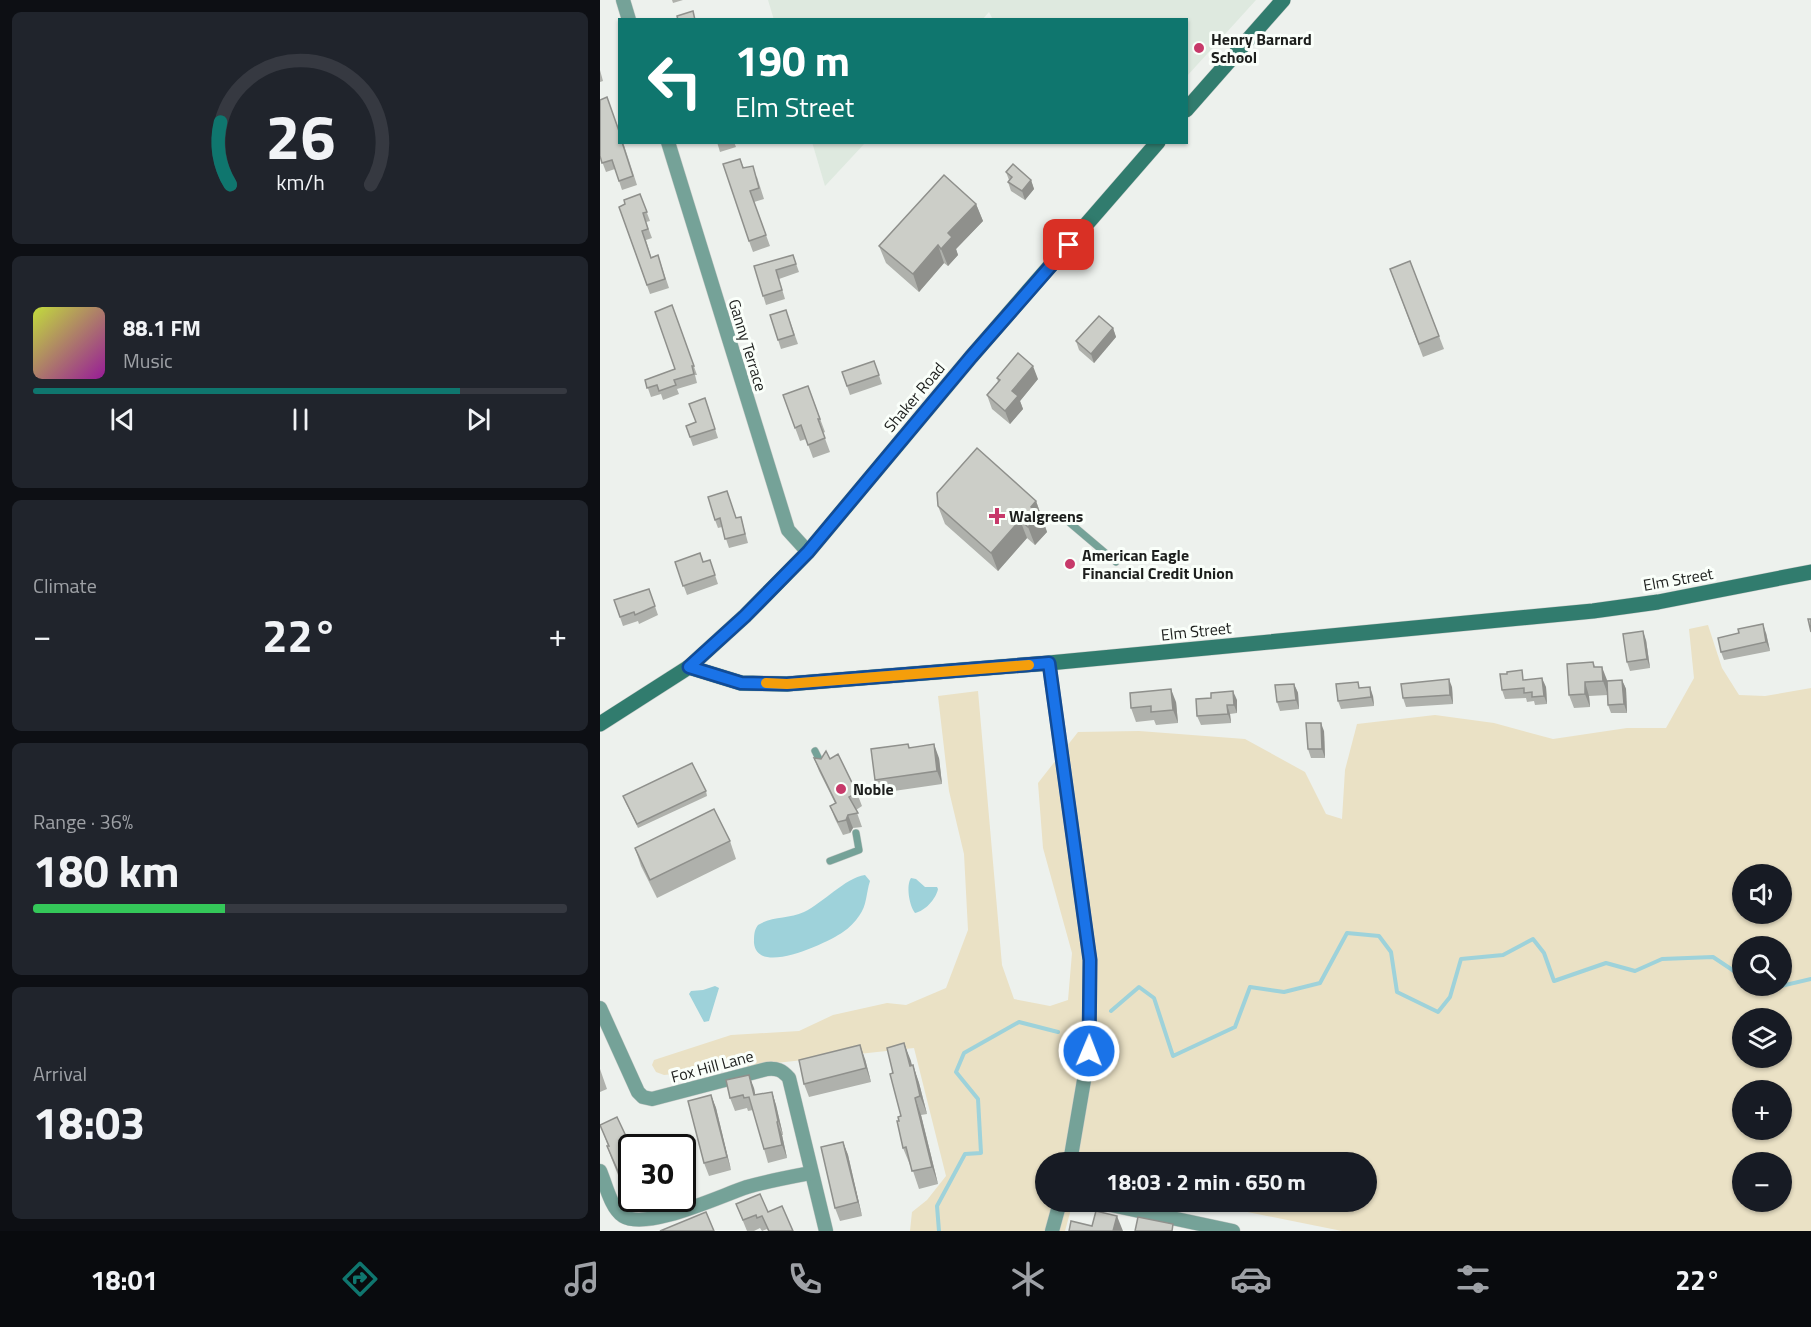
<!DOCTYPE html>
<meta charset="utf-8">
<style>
body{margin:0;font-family:"Titillium Web",sans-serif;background:#20242c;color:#f1f3f6;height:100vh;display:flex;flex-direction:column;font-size:22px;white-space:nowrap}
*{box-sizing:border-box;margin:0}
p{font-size:20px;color:#9ea1a6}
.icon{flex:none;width:33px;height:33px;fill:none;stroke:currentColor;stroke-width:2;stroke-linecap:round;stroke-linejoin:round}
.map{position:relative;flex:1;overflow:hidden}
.panel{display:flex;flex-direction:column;gap:12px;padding:12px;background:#0d0f14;width:600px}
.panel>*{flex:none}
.top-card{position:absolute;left:18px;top:18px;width:570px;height:126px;border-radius:0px;box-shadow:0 2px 4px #0004;background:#0f766e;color:#fff;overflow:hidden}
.buttons{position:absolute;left:1132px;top:864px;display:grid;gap:12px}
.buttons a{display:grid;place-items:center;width:60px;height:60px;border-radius:50%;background:#171b24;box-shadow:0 2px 4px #0004;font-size:30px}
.speed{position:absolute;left:18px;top:1134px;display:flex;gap:12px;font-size:30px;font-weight:700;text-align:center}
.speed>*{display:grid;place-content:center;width:78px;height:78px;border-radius:50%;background:#171b24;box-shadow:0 2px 4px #0004;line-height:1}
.speed .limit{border:3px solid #111;border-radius:9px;background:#fff;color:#111}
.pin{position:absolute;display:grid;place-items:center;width:51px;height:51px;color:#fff;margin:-26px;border-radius:12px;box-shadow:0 3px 9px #0006}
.me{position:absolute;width:66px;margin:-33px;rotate:1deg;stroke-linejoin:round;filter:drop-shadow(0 0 4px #0008)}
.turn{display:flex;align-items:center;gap:21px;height:126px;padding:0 18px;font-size:27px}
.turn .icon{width:78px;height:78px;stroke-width:2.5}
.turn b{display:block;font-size:42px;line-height:51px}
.big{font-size:45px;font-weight:700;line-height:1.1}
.panel .widget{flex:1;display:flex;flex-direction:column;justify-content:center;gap:9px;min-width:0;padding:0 21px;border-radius:9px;background:#20242c}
.panel .dial{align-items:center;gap:0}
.dial svg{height:156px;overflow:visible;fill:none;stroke:#363941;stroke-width:7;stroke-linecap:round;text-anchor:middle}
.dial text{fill:#f1f3f6;stroke:none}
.song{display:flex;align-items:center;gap:18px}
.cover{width:72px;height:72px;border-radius:9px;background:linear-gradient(135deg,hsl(70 70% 55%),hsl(300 70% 35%))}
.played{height:6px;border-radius:3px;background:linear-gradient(90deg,#0f766e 80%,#363941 80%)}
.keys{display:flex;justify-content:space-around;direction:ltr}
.heat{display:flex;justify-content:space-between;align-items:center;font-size:33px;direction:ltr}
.charge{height:9px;border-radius:4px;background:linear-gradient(90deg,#34c759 36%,#363941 0)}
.trip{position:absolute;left:435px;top:1152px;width:342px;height:60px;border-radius:30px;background:#171b24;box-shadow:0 2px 4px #0004;font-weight:700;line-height:60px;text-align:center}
.tab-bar{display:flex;height:96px;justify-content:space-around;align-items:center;background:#090b0e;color:#9ea1a6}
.tab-bar .icon{width:42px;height:42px}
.tab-bar .current{color:#0f766e}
.tab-bar b{font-size:27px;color:#f1f3f6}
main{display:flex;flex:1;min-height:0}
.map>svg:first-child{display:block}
</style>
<main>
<section class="panel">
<div class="widget dial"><svg viewBox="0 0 100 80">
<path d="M14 69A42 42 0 1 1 86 69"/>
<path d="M14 69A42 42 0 0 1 9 37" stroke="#0f766e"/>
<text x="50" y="56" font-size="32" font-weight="700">26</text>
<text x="50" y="72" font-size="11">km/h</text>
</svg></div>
<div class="widget">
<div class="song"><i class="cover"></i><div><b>88.1 FM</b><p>Music</p></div></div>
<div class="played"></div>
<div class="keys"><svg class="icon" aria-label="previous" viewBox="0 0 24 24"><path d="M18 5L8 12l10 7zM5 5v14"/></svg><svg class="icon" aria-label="pause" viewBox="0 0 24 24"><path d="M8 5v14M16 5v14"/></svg><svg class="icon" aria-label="next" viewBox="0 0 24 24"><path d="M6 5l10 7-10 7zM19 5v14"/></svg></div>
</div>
<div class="widget"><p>Climate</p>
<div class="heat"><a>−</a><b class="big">22°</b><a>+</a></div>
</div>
<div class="widget"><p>Range · 36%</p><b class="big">180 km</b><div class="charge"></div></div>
<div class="widget"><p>Arrival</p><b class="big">18:03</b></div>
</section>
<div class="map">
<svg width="1211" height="1231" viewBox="0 0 1211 1231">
<rect width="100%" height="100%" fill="#edf1ed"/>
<g fill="#dee9df">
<path d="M168,0h488l-69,76 -1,-56h-193l-4,-8 -7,8h-208z"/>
<path d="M212,142h53v1l-40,43z"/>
</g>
<path fill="#eae1c5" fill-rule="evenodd" d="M1108,625l14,43 17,27 26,1 46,-8v543h-469l-144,-29h168v-40h-320v40h27l-8,29h-155l2,-19 15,-12 19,-24 -32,-128 -250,27 -8,-3 -4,-7 2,-5 77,-25 68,-4 34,-16 54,-12 19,2 40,-17 22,-58 -4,-76 -15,-63 -11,-95 40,-5 24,274 12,34 36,7 18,-6 4,-47 -29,-105 -5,-65 40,-51 61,-1 106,8 60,33 21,42 16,5 3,-49 12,-46 78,-9 59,8 59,16 74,-11h39l28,-50 -5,-49zM1143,874h39v40h-39zM1143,946h39v40h-39zM1143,1018h39v40h-39zM1143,1090h39v40h-39zM1143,1162h39v40h-39z"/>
<g fill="#9ed2da">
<path d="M265,875l5,6c-4,12 -3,25 -11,35 -4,6 -10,12 -16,16 -14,10 -86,45 -89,11 0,-7 0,-13 4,-18 14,-9 31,-6 46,-13 19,-9 41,-34 61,-37z"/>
<path d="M311,878l5,1 9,8h12l1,2c-2,10 -13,22 -23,24 -6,-8 -9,-28 -4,-35z"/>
<path d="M115,986l4,2 -10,33 -5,1 -15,-28 2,-3 12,-1z"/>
</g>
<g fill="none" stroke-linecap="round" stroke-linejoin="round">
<g stroke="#9ed2da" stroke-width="4">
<path d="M1157,986l7,4 47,-11"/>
<path d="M511,1011l28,-24 15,11 19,58 62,-29 15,-40 34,5 36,-9 27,-50 32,3 12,16 6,40 41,20 12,-15 11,-38 42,-4 30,-16 11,14 10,28 52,-18 29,8 27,-12 51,-2 30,20"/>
<path d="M339,1231l-2,-25 28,-52 16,-1 -3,-54 -22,-27 8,-19 55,-31 39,10"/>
</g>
<defs>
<g id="lane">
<path d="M470,523l46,39"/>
<path d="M215,751l7,14"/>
<path d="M230,861l29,-11 -3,-17"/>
</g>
<g id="street">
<path d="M23,0l6,20"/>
<path d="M68,142l120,388 20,22"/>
<path d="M449,663l41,297 -1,91 -19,111"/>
<path d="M0,1008l38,84 5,5 9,2 115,-30c10,-1 15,1 22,9l37,153"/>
<path d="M0,1171c6,14 11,37 23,45 24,15 99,-21 124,-29 21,-6 43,-10 64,-14"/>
<path d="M497,1202l136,29"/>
<path d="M452,1231l8,-29"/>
</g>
<g id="secondary">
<path d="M586,110l97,-110"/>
<path d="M89,667l52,16 46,1 262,-21 544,-52 65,-9 153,-30"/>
<path d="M0,724l89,-57 56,-51 63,-64 163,-195 187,-215"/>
</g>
</defs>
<use href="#lane" stroke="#c8cbc8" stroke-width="8"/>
<use href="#street" stroke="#c8cbc8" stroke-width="15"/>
<use href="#secondary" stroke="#c8cbc8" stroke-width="16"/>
<use href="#lane" stroke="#75a298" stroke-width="7"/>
<use href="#street" stroke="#75a298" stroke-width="14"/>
<use href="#secondary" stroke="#317c6e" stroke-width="15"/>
</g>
<g fill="#afb1ac">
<path d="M72,0h11l-10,3z"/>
<path d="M0,70l3,11 -3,1z"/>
<path d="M23,142l14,43 -15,5 -7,-21 -9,3 -6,-16z"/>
<path d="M117,142h17l2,5 -16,5z"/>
<path d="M140,159l4,9 13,9 7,22 -10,3 16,44 -17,6 -4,-11z"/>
<path d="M406,172l25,8 3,9 -9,11 -14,-9 -3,-9 1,-2z"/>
<path d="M40,194l10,27 -4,1 6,16 -6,2 5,17 7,-2 11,33 -19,6 -31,-87 6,-3z"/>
<path d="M376,204l7,17 -27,28 2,6 -10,11 -4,-3 -25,29 -33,-29 -7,-17z"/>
<path d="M193,255l6,17 -20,7 6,20 -19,6 -12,-39z"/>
<path d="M810,261l34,88 -21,8 -33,-88z"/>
<path d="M72,305l25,70h-2l2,8 -20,6 2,5 -16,6 -2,-6 -10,3 -6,-17 30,-11z"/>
<path d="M186,310l12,34 -17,5 -11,-34z"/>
<path d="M513,328l3,9 -22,26 -15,-13 -3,-9z"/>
<path d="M274,361l8,23 -32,11 -8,-23z"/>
<path d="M397,378l41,1 -18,22 3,8 -13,15 -18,-15 -5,-14 11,-13z"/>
<path d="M208,386l17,46 -2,1 7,19 -17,6 -7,-19 -6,2 -17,-46z"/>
<path d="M105,398l13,40 -25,8 -7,-20 10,-4z"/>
<path d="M127,491l9,27 5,-1 7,26 -19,5 -7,-21 -4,1 -3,-8z"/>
<path d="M436,501l11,31 -12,13 -8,-7 -29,33 -53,-47 -7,-18z"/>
<path d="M110,560l8,24 -31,11 -12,-33h28z"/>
<path d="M49,589l9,26 -19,9 -1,-3 -15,5 -9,-26z"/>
<path d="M1166,633l4,18 -46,9 -3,-8z"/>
<path d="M1046,640l4,28 -20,3 -3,-9z"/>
<path d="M993,662l2,5 12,14 15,-1 4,9 1,24h-16l-3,-8v-10l-19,1 1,11 -16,1 -5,-13z"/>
<path d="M926,679l20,8 1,17 -12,1 -1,-4 -7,1 -1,-4 -21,1 -3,-9z"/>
<path d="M694,684l4,9 1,16 -19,2 -3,-9z"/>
<path d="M852,687l1,17 -47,3 -3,-9z"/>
<path d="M773,696l1,10 -33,3 -3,-8z"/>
<path d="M637,700v13l-7,1 1,9 -30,2 -4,-9z"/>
<path d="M576,702l2,21 -22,2 -2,-5 -18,2 -5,-14z"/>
<path d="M724,731l1,27h-14l-3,-9z"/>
<path d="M308,744l1,4 30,10 3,26 -62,9 -5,-13z"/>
<path d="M214,758l16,1 27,34 5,13 -6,4 6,17 -9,1 -3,5 -7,2 -8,-16 -5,-13 5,-3 -16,-32z"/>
<path d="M106,791l1,5 -69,32 -13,-27z"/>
<path d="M130,841l6,18 -79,39 -16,-32 -6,-18z"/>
<path d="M304,1043l8,23 1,-1 6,18 8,31 -6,1 17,69 -19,5 -8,-24h-1l-7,-17 -4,-27 2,-5z"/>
<path d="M265,1059l6,23 -62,15 -5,-13z"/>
<path d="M0,1069l7,20 -7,3z"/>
<path d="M154,1088l1,7 17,-3 4,13 7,30h-1l5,23 -19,5 -4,-14 -11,-39 -5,1 -1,-3 -12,3 -5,-13z"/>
<path d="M111,1095l5,13 15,62 -22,6 -5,-13z"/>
<path d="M0,1124l32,25v37l-8,4 -12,-30 -5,-14h1z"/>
<path d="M243,1142l5,13 14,61 -22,5 -5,-13z"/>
<path d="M48,1198h9l-8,4z"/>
<path d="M136,1204l32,8 25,19h-25l-1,-2 -5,2 -2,-3 -6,3h-7z"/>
</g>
<g fill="#8f908c">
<path d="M431,180l3,9 -9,11 -3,-9z"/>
<path d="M376,204l7,17 -27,28 2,6 -10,11 -7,-17 7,-16z"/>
<path d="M338,245l6,18 -25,29 -6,-18z"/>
<path d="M513,328l3,9 -22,26 -3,-9z"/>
<path d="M433,366l5,13 -18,22 3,8 -13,15 -5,-13 7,-20z"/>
<path d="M436,501l11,31 -12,13 -7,-18 3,-20z"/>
<path d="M420,520l7,18 -29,33 -7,-18z"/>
<path d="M1163,624l3,9 4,18 -4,-9z"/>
<path d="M1043,631l3,9 4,28 -3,-9z"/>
<path d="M1002,667l5,13 1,15 -5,-14z"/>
<path d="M942,678l4,9 1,17 -3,-8z"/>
<path d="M849,679l3,8 1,17 -3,-9z"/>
<path d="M1022,680l4,9 1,24 -3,-9z"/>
<path d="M985,682l4,14 1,11 -5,-13z"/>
<path d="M694,684l4,9 1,16 -3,-9z"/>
<path d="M770,687l3,9 1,10 -3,-9z"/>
<path d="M571,689l5,13 2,21 -5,-13z"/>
<path d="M633,691l4,9v13l-3,-8z"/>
<path d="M627,705l3,9 1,9 -3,-9z"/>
<path d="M721,723l3,8 1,27 -3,-9z"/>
<path d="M334,744l5,14 3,26 -5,-13z"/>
<path d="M248,815l5,13 -3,5 -4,-13z"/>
<path d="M304,1043l7,18 5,23 -6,-18z"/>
<path d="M260,1045l5,14 6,23 -5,-14z"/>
<path d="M313,1065l6,18 8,31 -7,-18z"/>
<path d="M149,1075l5,13 4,21 -4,-14z"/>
<path d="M172,1092l4,13 7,30 -5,-14z"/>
<path d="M111,1095l5,13 15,62 -4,-13z"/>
<path d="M315,1098l6,17 17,69 -6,-17z"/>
<path d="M177,1122l5,13 5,23 -5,-13z"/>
<path d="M243,1142l5,13 14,61 -4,-14z"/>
<path d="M517,1216l6,15h-10z"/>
</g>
<g fill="#cccec8" stroke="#8f908c" stroke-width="1.5">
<path d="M93,11l2,9h-17l-1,-4z"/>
<path d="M7,97l13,37v8h2l11,34 -14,5 -7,-21 -10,3 -2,-7v-56z"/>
<path d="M140,159l3,9 10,-2 6,22 -9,3 16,44 -17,6 -26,-77z"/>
<path d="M413,164l18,16 -9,11 -14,-9 4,-5 -6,-5z"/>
<path d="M344,175l32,29 -28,29 4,4 -11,12 -3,-4 -25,29 -34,-28z"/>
<path d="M40,194l7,18 -4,1 5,16 -6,2 9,27 7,-3 7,24 -18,6 -28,-78 6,-3 -1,-4z"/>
<path d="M193,255l3,9 -20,6 6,20 -19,6 -9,-30z"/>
<path d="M810,261l29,75 -20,8 -29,-75z"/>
<path d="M72,305l22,61h-2l2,8 -20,6 2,5 -17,6 -2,-6 -10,3 -2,-8 30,-11 -20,-57z"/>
<path d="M186,310l8,25 -16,5 -8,-25z"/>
<path d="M499,316l14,12 -22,26 -15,-13z"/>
<path d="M418,353l15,13 -21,25 6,5 -13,15 -18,-16 13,-15 -3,-2z"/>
<path d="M274,361l5,14 -32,11 -5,-14z"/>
<path d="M208,386l12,33h-2l7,19 -17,7 -7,-20 -6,3 -12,-33z"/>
<path d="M105,398l10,31 -25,8 -4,-11 10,-4 -7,-18z"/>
<path d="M377,448l59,53 -5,6 9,7 -12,13 -8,-7 -29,33 -53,-47 -1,-13z"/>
<path d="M127,491l9,27 5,-1 4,17 -20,5 -5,-21 -5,2 -7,-23z"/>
<path d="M100,553l3,9 7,-2 5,15 -32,11 -8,-24z"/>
<path d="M49,589l6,17 -20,9 -1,-3 -14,5 -6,-17z"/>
<path d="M1208,619h3v13z"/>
<path d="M1163,624l3,18 -45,10 -3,-14 21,-5 -1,-4z"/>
<path d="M1043,631l4,28 -20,3 -4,-28z"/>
<path d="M993,662l1,5h8l1,14 -18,1v12l-16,1 -2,-31z"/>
<path d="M922,670l1,10 19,-2 2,18 -12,1v-5l-8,1v-5l-22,2 -2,-16h7v-2z"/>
<path d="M849,679l1,16 -47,3 -2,-14z"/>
<path d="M1022,680l2,24 -16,1 -1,-24z"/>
<path d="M758,682l1,6 11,-1 1,10 -33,4 -2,-17z"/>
<path d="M694,684l2,16 -19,2 -2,-17z"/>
<path d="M571,689l2,21 -22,2v-6l-20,2 -1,-15z"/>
<path d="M633,691l1,14h-7l1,9 -31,2 -1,-17 15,-1v-5z"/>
<path d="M706,723h15l1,26h-14z"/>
<path d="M308,744l1,4 25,-4 3,27 -62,9 -4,-31z"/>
<path d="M226,751l4,8 8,-5 19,39 -8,4 9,16 -10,2 -2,5 -8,2 -8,-16 6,-3 -22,-45 7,1z"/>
<path d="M92,763l14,28 -69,33 -14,-28z"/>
<path d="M114,809l16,32 -80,39 -15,-32z"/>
<path d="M304,1043l6,23 3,-1 7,31 -5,2 17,69 -20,4 -6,-24 -3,1 -6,-27h2l-1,-4 3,-1 -11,-42 3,-1 -6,-25z"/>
<path d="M260,1045l6,23 -62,16 -5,-24z"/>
<path d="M149,1075l5,20 18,-3 6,29 -1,1 5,23 -18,4 -15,-52 -5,1 -1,-3 -13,3 -4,-18z"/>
<path d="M111,1095l16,62 -23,6 -16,-62z"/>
<path d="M17,1117l15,32v22l-12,5 -13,-30h2l-9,-21z"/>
<path d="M243,1142l15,60 -23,6 -14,-61z"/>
<path d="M160,1194l8,18 14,-6 11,25h-24l-7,-15 -5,2 -1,-3 -13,5 -7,-16z"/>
<path d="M496,1211l21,5 -4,15h-44l2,-10 21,5z"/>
<path d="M106,1212l8,19h-54z"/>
<path d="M538,1217l35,7 -1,7h-37z"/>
</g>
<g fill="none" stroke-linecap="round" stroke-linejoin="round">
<defs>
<path id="route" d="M469,245l-98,112 -163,195 -63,64 -56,51 52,16 46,1 262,-21 41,297 -1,91"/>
</defs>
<use href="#route" stroke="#114b97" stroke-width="15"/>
<use href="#route" stroke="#1a73e8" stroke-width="10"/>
<path stroke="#f59e0b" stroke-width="10" d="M166,683l21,1 242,-19"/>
</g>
<g fill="#c73a6a" stroke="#fafffa" stroke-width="2">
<circle cx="599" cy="48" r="6"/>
<path d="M394 507h6v6h6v6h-6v6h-6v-6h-6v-6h6z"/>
<circle cx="470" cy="564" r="6"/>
<circle cx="241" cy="789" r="6"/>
</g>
<g text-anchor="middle" stroke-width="6" stroke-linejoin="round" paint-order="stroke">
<g font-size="16" font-weight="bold" fill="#1d1f1d" stroke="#fafffa" text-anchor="start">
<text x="611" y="45">Henry Barnard<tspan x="611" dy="18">School</tspan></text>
<text x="409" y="522">Walgreens</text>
<text x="482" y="561">American Eagle<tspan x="482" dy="18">Financial Credit Union</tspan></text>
<text x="253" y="795">Noble</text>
</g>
<g font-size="16" fill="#1d1f1d" stroke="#fafffa">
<text transform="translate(148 345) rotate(73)" y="6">Ganny Terrace</text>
<text transform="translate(314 397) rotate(-50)" y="6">Shaker Road</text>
<text transform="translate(1078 579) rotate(-10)" y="6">Elm Street</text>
<text transform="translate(596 631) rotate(-6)" y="6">Elm Street</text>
<text transform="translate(112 1066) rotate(-15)" y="6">Fox Hill Lane</text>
</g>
</g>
</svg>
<div class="buttons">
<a><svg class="icon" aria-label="sound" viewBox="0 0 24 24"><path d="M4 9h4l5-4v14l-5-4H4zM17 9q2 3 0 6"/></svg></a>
<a><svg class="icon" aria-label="search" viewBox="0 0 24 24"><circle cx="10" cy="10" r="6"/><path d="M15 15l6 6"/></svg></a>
<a><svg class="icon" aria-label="layers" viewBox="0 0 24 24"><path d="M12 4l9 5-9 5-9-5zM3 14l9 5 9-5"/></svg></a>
<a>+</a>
<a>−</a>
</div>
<div class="speed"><div class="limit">30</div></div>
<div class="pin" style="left:469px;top:245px;background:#d93025"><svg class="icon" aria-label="arrive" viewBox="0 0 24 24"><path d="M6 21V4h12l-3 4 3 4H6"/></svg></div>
<svg class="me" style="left:489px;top:1051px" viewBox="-20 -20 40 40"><circle r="17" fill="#1a73e8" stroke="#fff" stroke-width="3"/><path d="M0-11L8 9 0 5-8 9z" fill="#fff"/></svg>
<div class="trip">18:03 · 2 min · 650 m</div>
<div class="top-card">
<div class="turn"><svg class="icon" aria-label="left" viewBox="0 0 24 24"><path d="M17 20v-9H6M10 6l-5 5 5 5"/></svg><div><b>190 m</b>Elm Street</div></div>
</div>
</div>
</main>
<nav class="tab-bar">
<b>18:01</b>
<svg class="icon current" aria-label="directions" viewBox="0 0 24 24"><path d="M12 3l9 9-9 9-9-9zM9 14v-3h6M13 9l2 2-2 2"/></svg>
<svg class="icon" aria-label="music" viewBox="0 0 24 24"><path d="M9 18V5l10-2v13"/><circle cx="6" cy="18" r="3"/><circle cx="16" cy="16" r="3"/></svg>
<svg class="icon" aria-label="phone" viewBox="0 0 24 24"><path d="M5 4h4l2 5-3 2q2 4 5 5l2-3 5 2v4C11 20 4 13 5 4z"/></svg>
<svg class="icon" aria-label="climate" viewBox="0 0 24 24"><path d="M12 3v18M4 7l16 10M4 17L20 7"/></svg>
<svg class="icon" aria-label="car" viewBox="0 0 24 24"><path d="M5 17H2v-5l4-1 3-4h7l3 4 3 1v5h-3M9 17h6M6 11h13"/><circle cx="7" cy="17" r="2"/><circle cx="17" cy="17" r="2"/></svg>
<svg class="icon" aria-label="filters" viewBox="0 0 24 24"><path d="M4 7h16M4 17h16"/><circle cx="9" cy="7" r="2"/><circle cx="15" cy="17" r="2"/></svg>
<b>22°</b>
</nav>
